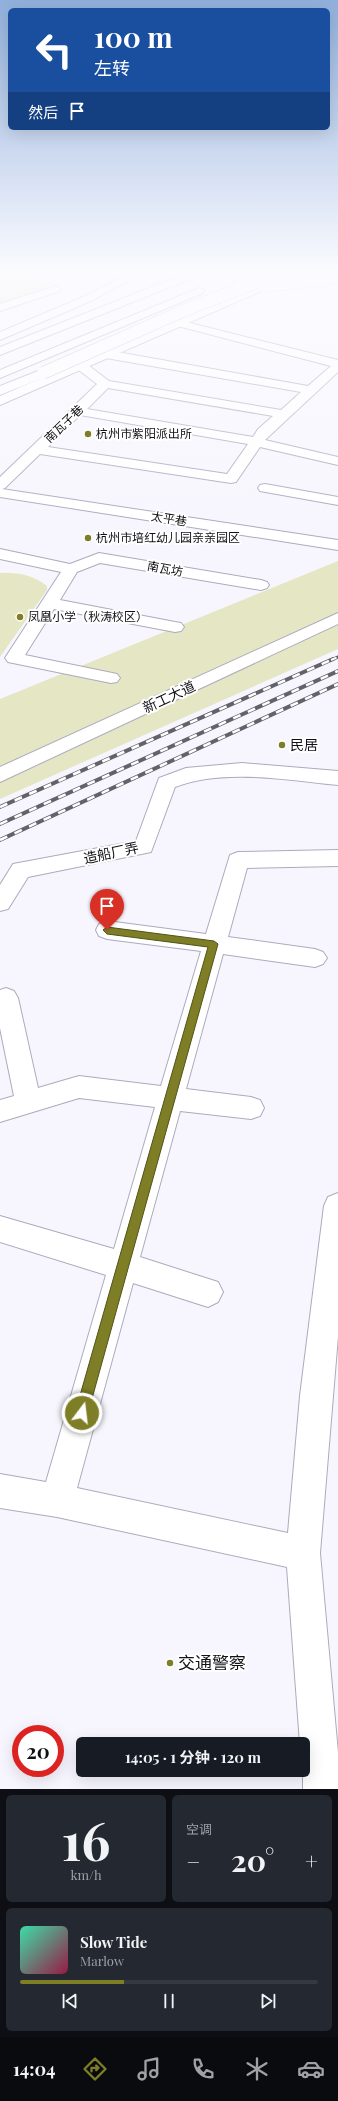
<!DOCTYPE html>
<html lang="zh">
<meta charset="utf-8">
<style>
body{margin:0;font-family:"Playfair Display","Noto Sans SC",serif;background:#242831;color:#f1f3f6;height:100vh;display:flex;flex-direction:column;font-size:15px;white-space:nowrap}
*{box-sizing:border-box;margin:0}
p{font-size:13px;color:#9ea1a6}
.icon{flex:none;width:22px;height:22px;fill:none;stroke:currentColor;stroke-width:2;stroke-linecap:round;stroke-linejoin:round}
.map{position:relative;height:1789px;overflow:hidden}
.drawer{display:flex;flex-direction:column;gap:6px;padding:6px;background:#0d0f14;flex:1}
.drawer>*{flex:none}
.guide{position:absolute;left:8px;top:8px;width:322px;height:122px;border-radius:6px;box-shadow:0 4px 16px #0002;background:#1a4fa0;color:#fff;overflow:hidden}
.speed{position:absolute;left:12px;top:1725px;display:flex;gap:8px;font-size:20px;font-weight:700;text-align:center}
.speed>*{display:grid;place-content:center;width:52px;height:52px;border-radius:50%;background:#171b24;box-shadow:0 4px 16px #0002;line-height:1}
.speed .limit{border:6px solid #d22;background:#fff;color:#111}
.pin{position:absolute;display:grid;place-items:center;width:34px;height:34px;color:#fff;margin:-41px -17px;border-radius:50% 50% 50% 0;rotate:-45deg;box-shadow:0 0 4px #0007}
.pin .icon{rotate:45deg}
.me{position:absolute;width:44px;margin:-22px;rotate:15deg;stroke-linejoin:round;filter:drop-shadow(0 0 3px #0008)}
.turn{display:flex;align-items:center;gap:14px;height:84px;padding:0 20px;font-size:18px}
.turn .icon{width:52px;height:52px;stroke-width:2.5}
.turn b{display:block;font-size:28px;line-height:34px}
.then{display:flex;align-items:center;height:38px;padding:0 20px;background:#0003;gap:8px;font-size:15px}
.big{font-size:30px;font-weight:700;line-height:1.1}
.drawer .widget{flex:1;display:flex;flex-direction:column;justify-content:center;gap:6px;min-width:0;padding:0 14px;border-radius:6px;background:#242831}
.drawer .dial{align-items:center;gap:0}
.dial b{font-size:52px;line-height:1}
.song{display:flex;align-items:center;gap:12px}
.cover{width:48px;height:48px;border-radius:6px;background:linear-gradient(135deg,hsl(160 70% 55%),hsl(340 70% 35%))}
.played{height:4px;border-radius:2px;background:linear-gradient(90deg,#7e7e27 35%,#363941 35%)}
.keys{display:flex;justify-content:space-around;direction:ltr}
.heat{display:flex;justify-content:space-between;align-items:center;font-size:22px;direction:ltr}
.drawer .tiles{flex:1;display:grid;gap:6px;grid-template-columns:1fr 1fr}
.widget:last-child{grid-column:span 2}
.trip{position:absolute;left:76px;top:1737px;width:234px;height:40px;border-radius:6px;background:#171b24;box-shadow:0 4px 16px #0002;font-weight:700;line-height:40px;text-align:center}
.menu{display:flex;height:64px;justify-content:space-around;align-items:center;background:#090b0e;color:#9ea1a6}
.menu .icon{width:28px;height:28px}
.menu .active{color:#7e7e27}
.menu b{font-size:18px;color:#f1f3f6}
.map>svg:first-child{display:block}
</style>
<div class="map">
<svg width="338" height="1789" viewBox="0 0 338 1789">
<rect width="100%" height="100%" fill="#f7f6fe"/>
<g fill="#e5e6c4">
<path d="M0,272h36l14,18 -50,18z"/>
<path d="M338,561v88l-338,150v-100z"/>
<path d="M0,573c17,-1 33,2 47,13v4l-47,67z"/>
</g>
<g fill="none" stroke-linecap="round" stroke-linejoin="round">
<defs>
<g id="minor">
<path d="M118,272h10l3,7 -40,22 -91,39v-8l83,-35 37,-19z"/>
<path d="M56,286l5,3 -1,2 -60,20v-7z"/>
<path d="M178,320l160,40v12l-73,68 73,17v8l-78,-18 -24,35 -5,1 -191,-29 -35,34 -3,1 336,51v10l-338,-53v-20l97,-93 -21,-16 -2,-3 2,-3h8l25,19 172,29 20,-18 -195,-34 -4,-1 -2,-3 2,-3 4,-1 202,36 23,-20 -157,-41 -2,-2zM108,388l165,28 -15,13 -5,8 -166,-28zM80,415l168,29 -21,30 -179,-27z"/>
<path d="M265,484l73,13v8l-78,-14 -2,-3 2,-3z"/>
<path d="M0,549l70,15 29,-11 162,27 6,2 2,3 -2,3 -6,2 -161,-27 -23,9 -17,28 115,22 6,1 3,4 -3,4 -6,1 -121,-23 -29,46 92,19 3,4 -3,4 -6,1 -103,-21 -3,-4 56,-86 -61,-13z"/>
<path d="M338,613v11l-338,158v-15z"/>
<path d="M242,763l96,8v14c-51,-5 -115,-17 -163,2l-24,65 -123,25 -20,32 -8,2v-26l13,-21 123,-23 23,-63 27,-10z"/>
<path d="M338,850v16l-91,2 -19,69 87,12 8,3 4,6 -4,6 -8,3 -92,-13 -37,135 65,8 9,3 4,8 -4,8 -9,3 -71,-8 -40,146 78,25 5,10 -5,10 -10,5 -75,-24 -56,205 211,45 12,-137 24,-190 4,-9 10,-4v143l-18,217 18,200v36h-35v-45h-3l-13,-177 -230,-50 -57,-9v-34l46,8 60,-207 -106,-33v-26l114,33 41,-142 -76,-9 -79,24v-22l14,-4 -14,-68v-38l6,-2 8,3 4,7 20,90 41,-12 82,10 40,-135 -94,-12 -8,-3 -3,-6 3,-6 8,-3 99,13 24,-79 8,-3z"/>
</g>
<g id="major">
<path d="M190,272h14l-1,2 -203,81v-8z"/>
<path d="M223,272h12l19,15 41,-15h16l-1,2 -30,9 -280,122v-9l245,-106z"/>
</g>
<g id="highway">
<path d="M199,288l4,1 1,2 -1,2 -203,85v-8z"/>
<path d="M43,369l6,4 -2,3 -47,19v-9z"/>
</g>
</defs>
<use href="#minor" stroke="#adaabd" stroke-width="2"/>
<use href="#major" stroke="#adaabd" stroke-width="2"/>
<use href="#highway" stroke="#adaabd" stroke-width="2"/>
<use href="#minor" fill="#fff" fill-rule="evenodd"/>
<use href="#major" fill="#fff" fill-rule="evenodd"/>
<use href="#highway" fill="#fff" fill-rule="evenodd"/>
<defs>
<path id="rail-far1" d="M331,660l7,-3"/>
<g id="rail">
<path d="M0,807l333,-148"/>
<path d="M0,824l338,-153"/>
<path d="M0,840l338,-156"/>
</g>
</defs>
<use href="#rail-far1" stroke="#636269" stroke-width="3"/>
<use href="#rail" stroke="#636269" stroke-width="4"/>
<use href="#rail-far1" stroke="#fff" stroke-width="2" stroke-dasharray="6" stroke-linecap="butt"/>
<use href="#rail" stroke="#fff" stroke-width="2.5" stroke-dasharray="8" stroke-linecap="butt"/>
<defs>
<g id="highway-bridge">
<path d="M266,286l72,-9"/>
<path d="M43,373l140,-62 100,-39"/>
</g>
</defs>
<use href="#highway-bridge" stroke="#adaabd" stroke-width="13" stroke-linecap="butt"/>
<use href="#highway-bridge" stroke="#fff" stroke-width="12"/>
</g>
<linearGradient id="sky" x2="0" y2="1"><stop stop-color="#90afdb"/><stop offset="0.52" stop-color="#fbfbff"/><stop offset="1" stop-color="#fbfbff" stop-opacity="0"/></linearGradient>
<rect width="338" height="522" fill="url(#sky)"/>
<path fill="#7e7e27" stroke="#525219" d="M107,927l107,14 4,3 -130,469 -2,5 -4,2 -5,-2 -2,-5 133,-466 -101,-13 -4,-4z"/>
<g fill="#7e7e27" stroke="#fff" stroke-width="1.5">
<circle cx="88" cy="434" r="4"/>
<circle cx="88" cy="538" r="4"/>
<circle cx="20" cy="617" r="4"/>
<circle cx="282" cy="745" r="4"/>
<circle cx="170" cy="1663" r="4"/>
</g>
<g text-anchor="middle" stroke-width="4" stroke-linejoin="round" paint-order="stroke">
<g font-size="12" fill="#121117" stroke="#fff">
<text transform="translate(64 424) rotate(-44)" y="4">南瓦子巷</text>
<text transform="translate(169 519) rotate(9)" y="4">太平巷</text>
<text transform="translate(165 569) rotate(10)" y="4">南瓦坊</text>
</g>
<g font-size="12" fill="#121117" stroke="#fff" text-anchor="start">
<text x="96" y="438">杭州市紫阳派出所</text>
<text x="96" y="542">杭州市培红幼儿园亲亲园区</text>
<text x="28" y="621">凤凰小学（秋涛校区）</text>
</g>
<g font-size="14" fill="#121117" stroke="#fff">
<text transform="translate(169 697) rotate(-25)" y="5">新工大道</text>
<text transform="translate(111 853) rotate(-12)" y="5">造船厂弄</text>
</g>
<g font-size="14" fill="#121117" stroke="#fff" text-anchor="start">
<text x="290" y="750">民居</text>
</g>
<g font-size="17" fill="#121117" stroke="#fff" text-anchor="start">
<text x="178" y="1669">交通警察</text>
</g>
</g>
</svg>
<div class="speed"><div class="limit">20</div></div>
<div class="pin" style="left:107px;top:930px;background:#d93025"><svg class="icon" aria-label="arrive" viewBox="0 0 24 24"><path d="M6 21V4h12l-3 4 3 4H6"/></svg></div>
<svg class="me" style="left:82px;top:1413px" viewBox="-20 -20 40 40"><circle r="17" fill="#7e7e27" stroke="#fff" stroke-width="3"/><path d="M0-11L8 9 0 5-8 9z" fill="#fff"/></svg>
<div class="trip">14:05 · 1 分钟 · 120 m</div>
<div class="guide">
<div class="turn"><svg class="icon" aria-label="left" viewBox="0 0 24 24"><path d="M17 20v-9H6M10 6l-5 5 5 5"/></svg><div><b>100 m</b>左转</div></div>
<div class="then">然后<svg class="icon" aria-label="arrive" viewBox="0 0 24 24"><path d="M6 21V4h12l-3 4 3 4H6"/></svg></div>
</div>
</div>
<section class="drawer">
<div class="tiles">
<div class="widget dial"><b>16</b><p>km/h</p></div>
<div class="widget"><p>空调</p>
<div class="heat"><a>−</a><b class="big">20°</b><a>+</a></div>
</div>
<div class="widget">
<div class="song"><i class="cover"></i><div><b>Slow Tide</b><p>Marlow</p></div></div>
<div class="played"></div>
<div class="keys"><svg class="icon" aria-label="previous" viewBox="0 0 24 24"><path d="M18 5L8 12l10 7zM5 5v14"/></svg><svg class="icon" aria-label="pause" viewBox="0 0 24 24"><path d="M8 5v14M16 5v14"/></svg><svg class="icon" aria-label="next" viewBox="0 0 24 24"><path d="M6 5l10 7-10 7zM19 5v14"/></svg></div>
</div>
</div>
</section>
<nav class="menu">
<b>14:04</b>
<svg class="icon active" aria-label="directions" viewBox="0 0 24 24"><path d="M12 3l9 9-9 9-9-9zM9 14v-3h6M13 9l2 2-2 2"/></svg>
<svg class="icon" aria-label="music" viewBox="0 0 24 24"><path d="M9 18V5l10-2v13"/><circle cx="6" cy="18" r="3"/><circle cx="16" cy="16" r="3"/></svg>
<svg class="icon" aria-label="phone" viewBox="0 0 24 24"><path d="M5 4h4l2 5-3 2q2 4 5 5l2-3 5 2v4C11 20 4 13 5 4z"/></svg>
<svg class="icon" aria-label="climate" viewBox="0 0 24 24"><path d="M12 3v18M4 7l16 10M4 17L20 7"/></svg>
<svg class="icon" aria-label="car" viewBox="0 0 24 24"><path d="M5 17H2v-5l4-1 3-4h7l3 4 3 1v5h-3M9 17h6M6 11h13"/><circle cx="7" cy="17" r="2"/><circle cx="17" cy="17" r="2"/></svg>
</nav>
